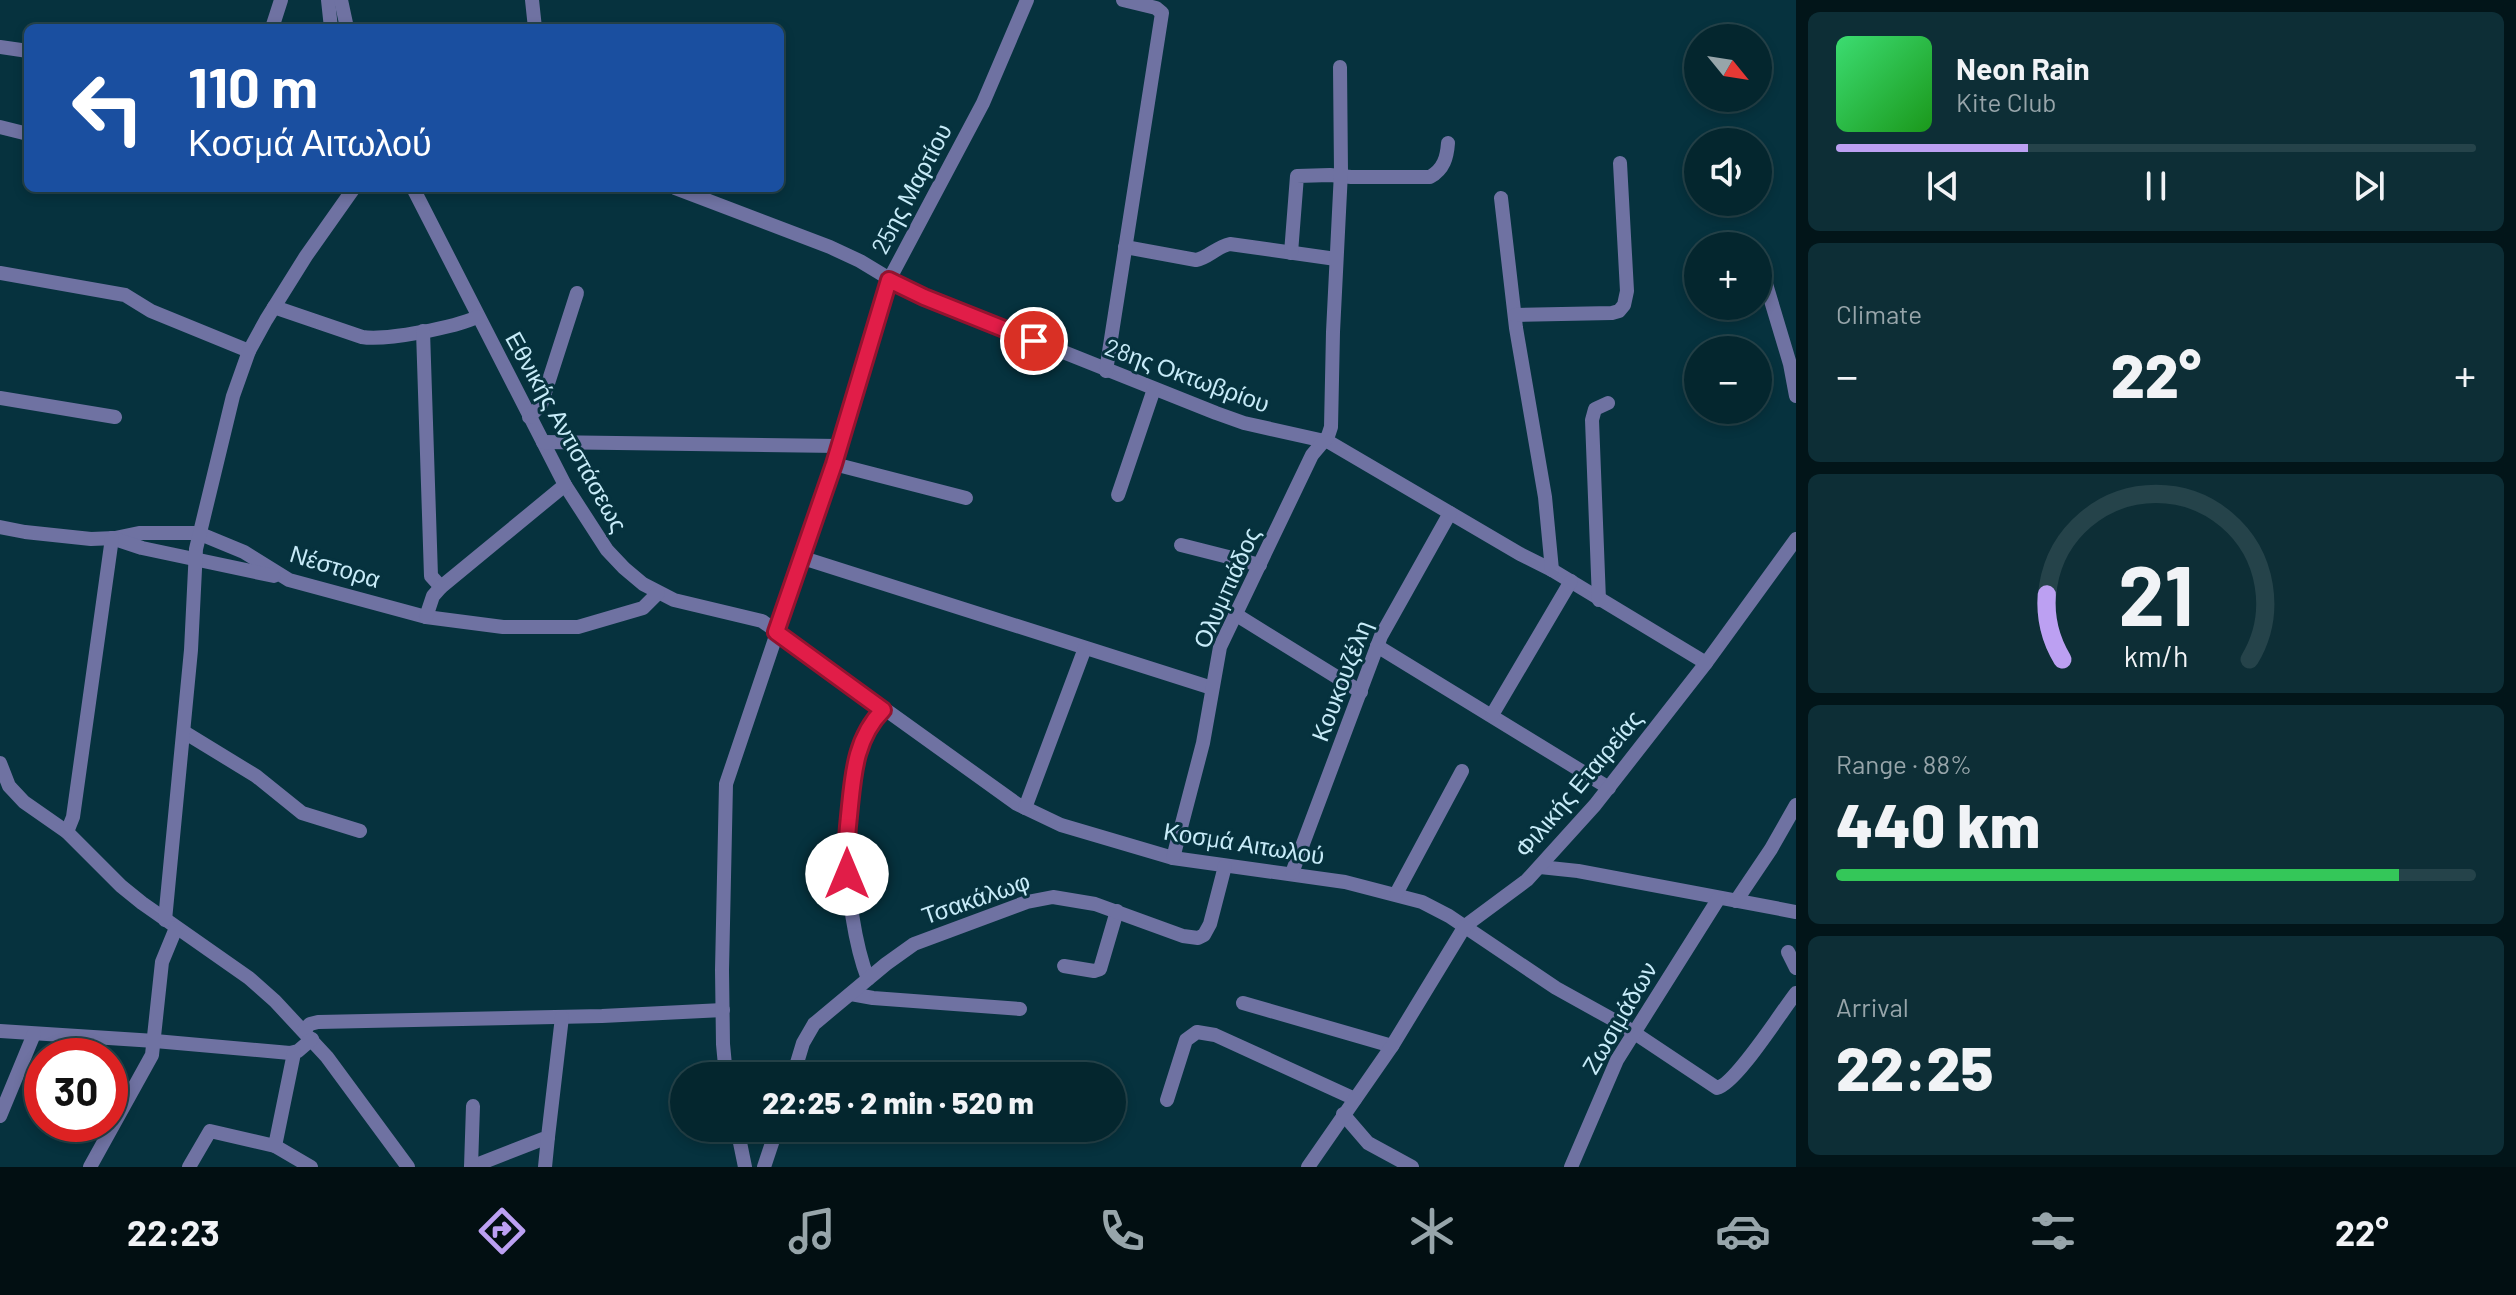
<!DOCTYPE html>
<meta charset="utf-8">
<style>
body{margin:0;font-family:Barlow,sans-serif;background:#0d2e36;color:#f1f3f6;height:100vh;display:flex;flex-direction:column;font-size:30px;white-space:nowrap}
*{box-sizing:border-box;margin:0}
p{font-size:26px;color:#97a5aa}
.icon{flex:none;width:44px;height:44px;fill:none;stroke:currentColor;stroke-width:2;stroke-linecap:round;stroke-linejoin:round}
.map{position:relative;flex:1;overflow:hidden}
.sheet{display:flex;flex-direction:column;gap:12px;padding:12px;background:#021519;width:720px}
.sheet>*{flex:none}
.banner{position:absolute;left:24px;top:24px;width:760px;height:168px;border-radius:12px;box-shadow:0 4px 12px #0003,0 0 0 2px #25434a;background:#1a4fa0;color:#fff;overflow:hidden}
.needle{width:52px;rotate:120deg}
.controls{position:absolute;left:1684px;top:24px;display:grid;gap:16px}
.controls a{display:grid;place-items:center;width:88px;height:88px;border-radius:50%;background:#04262e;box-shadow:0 4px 12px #0003,0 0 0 2px #25434a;font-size:40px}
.speed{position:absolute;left:24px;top:1038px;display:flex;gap:16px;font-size:40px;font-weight:700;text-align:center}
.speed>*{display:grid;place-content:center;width:104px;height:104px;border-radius:50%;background:#04262e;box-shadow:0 4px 12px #0003,0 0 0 2px #25434a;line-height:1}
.speed .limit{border:12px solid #d22;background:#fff;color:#111}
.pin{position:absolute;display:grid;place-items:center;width:68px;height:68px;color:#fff;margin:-34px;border:4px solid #fff;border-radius:50%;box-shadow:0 2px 8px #0007}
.me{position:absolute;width:88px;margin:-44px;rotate:0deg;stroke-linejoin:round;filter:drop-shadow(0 0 6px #0008)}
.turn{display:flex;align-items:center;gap:28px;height:168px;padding:0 32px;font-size:36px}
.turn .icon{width:104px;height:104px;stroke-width:2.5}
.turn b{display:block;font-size:56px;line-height:68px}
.big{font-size:60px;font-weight:800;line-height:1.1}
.sheet .widget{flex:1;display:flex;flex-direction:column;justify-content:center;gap:12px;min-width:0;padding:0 28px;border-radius:12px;background:#0d2e36}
.sheet .dial{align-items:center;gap:0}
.dial svg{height:208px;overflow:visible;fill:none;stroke:#25434a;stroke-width:7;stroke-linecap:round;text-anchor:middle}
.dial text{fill:#f1f3f6;stroke:none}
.song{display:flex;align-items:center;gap:24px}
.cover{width:96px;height:96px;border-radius:12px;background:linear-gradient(135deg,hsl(140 70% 55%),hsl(120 70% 35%))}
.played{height:8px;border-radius:4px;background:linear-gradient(90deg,#bca0f2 30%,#25434a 30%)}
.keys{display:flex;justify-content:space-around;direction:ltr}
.heat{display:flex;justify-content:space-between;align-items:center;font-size:44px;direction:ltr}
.charge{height:12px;border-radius:6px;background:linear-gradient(90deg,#34c759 88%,#25434a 0)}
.trip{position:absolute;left:670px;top:1062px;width:456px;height:80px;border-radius:40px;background:#04262e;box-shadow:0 4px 12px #0003,0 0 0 2px #25434a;font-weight:800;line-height:80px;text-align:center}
.tabs{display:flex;height:128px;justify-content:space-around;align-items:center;background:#020f12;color:#97a5aa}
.tabs .icon{width:56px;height:56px}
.tabs .selected{color:#bca0f2}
.tabs b{font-size:36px;color:#f1f3f6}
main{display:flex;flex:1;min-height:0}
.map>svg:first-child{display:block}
</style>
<main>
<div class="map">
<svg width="1796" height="1167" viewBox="0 0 1796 1167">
<rect width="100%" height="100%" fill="#06323e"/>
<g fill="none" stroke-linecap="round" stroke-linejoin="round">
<g stroke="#6f72a2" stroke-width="14">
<path d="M328,0l3,28"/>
<path d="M341,0l6,28"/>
<path d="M532,0l3,28"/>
<path d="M272,28l9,-28"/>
<path d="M0,47l28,4"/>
<path d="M0,127l28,7"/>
<path d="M413,188l152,297 42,65 17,18 19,16 31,16 88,21 255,183 44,21 112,33 172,24 77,20 27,14 107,72 65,36 96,64c19,-4 64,-76 79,-95"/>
<path d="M675,188l155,59 30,14 48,29 308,123 28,10 85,19 191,112 32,16 154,93"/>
<path d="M1501,198l15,130 29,169 7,73"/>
<path d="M1125,247l71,13c12,-2 20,-13 34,-16l106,15"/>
<path d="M1291,253l6,-77 33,-1 21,2h79c14,-8 17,-20 18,-34"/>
<path d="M0,273l125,22 26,16 98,40"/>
<path d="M1766,284l24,80 6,32"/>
<path d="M274,307l88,30c24,4 94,-10 115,-20"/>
<path d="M1515,315l97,-2 7,-2 5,-6 3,-14 -7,-128"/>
<path d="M423,331l8,245 10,11"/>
<path d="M1106,371l56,-358 -6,-5 -33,-8"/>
<path d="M0,398l115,19"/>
<path d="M529,417l12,-12 36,-112"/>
<path d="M543,442l296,4"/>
<path d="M834,464l132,34"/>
<path d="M1118,495l36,-106"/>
<path d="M0,527l25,5 66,7 24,-1 24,-5h59l46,19 45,28 137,37 77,10h75l65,-19 15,-15"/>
<path d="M115,539l27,9 132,28"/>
<path d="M1181,545l79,20"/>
<path d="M803,558l409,130"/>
<path d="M1599,600l-7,-180 3,-11 13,-6"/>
<path d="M1235,614l126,78"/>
<path d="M426,617l7,-21 8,-9 124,-102"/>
<path d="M1377,646l232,142"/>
<path d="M1492,715l79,-134"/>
<path d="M184,732l72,44 46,37 58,18"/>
<path d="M0,763l9,23 15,16 43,30 54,54 21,17 107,75 26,23 52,56 81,110"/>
<path d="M1025,808l60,-160"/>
<path d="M67,832l6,-15 39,-279"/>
<path d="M1173,858l30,-115 17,-96 92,-192 16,-19 3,-9 2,-95 8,-160 -1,-105"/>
<path d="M1540,867l38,4 218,41"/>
<path d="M1292,873l89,-237 69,-123"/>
<path d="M1396,894l66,-123"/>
<path d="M1736,901l35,-52 25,-44"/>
<path d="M165,920l26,-270 5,-101 37,-153 16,-45 17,-31 40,-64 48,-68"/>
<path d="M1788,952l8,16"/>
<path d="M1064,966l30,5 6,-2 17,-58"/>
<path d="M868,979c-25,-64 -37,-218 15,-269"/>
<path d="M851,994l22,4 147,11"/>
<path d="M1243,1003l149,43"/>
<path d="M304,1030l6,-6 8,-2 284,-6 121,-6"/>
<path d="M0,1031l155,10 135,12 8,-2 14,-12"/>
<path d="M726,1076l-3,-32 -1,-74 4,-186 108,-320 55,-184 94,-177 44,-103"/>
<path d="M793,1076l10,-33 11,-19 72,-60 28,-20 113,-42 26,-5 42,7 88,32 15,2 6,-3 6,-11 15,-58"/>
<path d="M1167,1100l19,-60 11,-8 18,3 140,64"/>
<path d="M1343,1114l25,29 44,24"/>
<path d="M0,1116l34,-82"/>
<path d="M737,1128l8,39"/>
<path d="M275,1146l36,21"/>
<path d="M90,1167l62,-112 10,-93 14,-34"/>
<path d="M189,1167l21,-36 65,15 19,-93"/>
<path d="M471,1167l77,-30 14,-120"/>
<path d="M471,1167l2,-61"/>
<path d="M545,1167l3,-30"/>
<path d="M764,1167l13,-39"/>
<path d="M1308,1167l84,-121 73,-120 62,-46 68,-75 111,-142 90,-124"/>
<path d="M1571,1167l46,-107 102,-162"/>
</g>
</g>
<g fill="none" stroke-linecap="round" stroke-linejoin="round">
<defs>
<path id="route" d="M847,874c-2,-19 0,-39 2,-58 4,-38 5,-77 34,-106l-107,-78 58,-168 55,-184 35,17 110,44"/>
</defs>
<use href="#route" stroke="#92132f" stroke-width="20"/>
<use href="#route" stroke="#e11d48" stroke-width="14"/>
</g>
<g text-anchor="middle" stroke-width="6" stroke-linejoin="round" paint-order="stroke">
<g font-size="24" fill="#c7ebf8" stroke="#06323e">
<text transform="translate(912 189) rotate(-62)" y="8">25ης Μαρτίου</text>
<text transform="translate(1187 376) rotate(20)" y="8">28ης Οκτωβρίου</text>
<text transform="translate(566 432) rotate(61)" y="8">Εθνικής Αντιστάσεως</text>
<text transform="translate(335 567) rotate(17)" y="8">Νέστορα</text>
<text transform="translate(1227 588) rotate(-66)" y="8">Ολυμπιάδος</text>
<text transform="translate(1342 681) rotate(-69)" y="8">Κουκουζέλη</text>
<text transform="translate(1579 784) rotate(-50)" y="8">Φιλικής Εταιρείας</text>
<text transform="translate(1244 844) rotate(9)" y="8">Κοσμά Αιτωλού</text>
<text transform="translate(976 899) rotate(-19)" y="8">Τσακάλωφ</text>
<text transform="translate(1620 1018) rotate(-60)" y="8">Ζωσιμάδων</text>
</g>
</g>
</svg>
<div class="controls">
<a><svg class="needle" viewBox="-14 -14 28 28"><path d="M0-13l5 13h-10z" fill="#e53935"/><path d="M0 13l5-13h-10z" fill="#97a5aa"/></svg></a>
<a><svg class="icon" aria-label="sound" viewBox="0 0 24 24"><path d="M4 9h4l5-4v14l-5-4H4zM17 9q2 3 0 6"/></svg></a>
<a>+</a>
<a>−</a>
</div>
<div class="speed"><div class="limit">30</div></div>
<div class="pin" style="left:1034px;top:341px;background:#d93025"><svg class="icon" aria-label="arrive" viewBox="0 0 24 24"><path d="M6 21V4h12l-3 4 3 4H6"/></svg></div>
<svg class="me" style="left:847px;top:874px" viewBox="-20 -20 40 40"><circle r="19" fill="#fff"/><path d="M0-13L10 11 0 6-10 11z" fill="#e11d48"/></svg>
<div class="trip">22:25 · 2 min · 520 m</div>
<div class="banner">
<div class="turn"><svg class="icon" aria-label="left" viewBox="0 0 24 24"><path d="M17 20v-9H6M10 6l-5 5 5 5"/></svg><div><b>110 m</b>Κοσμά Αιτωλού</div></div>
</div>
</div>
<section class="sheet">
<div class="widget">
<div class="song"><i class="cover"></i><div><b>Neon Rain</b><p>Kite Club</p></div></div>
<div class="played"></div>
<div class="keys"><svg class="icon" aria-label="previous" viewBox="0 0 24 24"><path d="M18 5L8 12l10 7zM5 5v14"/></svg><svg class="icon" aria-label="pause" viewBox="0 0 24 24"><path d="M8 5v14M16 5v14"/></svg><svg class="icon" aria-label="next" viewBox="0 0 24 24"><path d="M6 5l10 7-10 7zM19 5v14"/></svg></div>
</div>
<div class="widget"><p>Climate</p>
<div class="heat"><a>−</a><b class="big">22°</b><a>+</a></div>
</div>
<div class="widget dial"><svg viewBox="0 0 100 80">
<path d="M14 69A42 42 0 1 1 86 69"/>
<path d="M14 69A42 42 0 0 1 8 44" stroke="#bca0f2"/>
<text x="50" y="56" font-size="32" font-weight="700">21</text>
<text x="50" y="72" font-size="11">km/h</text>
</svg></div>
<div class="widget"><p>Range · 88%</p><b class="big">440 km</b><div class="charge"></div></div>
<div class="widget"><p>Arrival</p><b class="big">22:25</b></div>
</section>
</main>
<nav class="tabs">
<b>22:23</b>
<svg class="icon selected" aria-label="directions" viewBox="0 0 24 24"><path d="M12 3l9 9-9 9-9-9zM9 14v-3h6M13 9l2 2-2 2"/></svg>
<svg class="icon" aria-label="music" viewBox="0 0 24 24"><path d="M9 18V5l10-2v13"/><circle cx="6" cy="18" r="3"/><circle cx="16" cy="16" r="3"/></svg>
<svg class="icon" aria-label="phone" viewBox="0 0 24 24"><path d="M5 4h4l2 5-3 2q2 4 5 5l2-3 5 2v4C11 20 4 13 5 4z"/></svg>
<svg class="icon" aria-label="climate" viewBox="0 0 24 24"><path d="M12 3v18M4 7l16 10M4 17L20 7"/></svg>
<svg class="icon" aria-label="car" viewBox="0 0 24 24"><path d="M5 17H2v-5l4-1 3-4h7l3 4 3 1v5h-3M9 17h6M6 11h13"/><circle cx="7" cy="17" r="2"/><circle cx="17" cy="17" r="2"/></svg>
<svg class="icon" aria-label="filters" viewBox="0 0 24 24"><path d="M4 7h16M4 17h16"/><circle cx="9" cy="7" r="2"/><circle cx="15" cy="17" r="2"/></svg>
<b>22°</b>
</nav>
